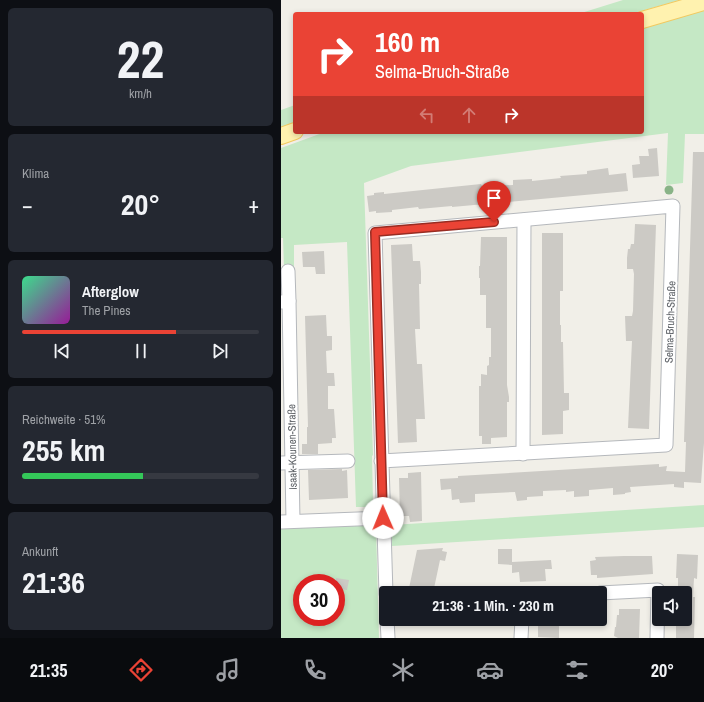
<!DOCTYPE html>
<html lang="de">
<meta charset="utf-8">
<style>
body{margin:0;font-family:"Archivo Narrow",sans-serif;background:#242831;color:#f1f3f6;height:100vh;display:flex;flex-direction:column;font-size:15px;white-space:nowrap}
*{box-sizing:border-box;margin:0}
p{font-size:13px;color:#9ea1a6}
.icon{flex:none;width:22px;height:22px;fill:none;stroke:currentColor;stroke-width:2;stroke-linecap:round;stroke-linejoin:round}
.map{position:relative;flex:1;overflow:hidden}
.side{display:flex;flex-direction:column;gap:8px;padding:8px;background:#0d0f14;width:281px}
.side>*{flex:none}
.guide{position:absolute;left:12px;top:12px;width:351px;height:122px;border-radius:4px;box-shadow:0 2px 6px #0003;background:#ea4335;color:#fff;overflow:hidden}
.tools{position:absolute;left:371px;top:586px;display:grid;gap:8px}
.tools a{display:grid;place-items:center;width:40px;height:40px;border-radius:4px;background:#171b24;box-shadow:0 2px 6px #0003;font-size:20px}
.speed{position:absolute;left:12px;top:574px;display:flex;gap:8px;font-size:20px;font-weight:700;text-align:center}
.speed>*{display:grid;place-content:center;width:52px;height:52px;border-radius:50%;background:#171b24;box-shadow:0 2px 6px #0003;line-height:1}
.speed .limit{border:6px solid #d22;background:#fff;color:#111}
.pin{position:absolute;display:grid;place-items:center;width:34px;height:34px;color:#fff;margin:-41px -17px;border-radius:50% 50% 50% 0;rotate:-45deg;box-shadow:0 0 4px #0007}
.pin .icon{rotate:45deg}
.me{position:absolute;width:44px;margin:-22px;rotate:359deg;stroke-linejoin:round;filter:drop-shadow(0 0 3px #0008)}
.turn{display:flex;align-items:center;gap:14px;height:84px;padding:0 16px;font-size:18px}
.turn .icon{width:52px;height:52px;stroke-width:2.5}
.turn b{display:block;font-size:28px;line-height:34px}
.lanes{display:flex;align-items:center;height:38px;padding:0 16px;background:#0003;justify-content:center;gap:20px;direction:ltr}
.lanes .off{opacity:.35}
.big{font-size:30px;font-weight:700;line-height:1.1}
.side .widget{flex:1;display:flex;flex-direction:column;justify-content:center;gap:6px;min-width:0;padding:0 14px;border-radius:6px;background:#242831}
.side .dial{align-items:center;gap:0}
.dial b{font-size:52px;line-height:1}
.song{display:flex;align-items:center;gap:12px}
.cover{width:48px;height:48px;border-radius:6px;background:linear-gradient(135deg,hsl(150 70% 55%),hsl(300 70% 35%))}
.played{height:4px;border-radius:2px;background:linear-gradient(90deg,#ea4335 65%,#363941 65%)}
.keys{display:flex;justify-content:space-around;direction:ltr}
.heat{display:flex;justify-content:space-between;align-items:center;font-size:22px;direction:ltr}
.charge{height:6px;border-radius:3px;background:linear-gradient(90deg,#34c759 51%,#363941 0)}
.trip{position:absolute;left:98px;top:586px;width:228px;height:40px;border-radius:4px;background:#171b24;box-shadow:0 2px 6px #0003;font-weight:700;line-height:40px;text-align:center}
.dock{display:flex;height:64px;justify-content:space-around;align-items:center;background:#090b0e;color:#9ea1a6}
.dock .icon{width:28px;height:28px}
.dock .on{color:#ea4335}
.dock b{font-size:18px;color:#f1f3f6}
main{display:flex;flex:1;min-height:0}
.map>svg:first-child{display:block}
</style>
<main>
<section class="side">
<div class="widget dial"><b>22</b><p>km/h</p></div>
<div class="widget"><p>Klima</p>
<div class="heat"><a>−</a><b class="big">20°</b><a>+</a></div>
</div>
<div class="widget">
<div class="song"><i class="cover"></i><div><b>Afterglow</b><p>The Pines</p></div></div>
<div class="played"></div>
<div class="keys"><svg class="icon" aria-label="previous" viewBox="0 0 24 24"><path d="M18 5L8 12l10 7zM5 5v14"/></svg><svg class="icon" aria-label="pause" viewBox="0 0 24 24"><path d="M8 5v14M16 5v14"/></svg><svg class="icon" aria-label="next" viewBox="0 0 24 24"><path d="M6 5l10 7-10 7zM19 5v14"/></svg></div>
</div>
<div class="widget"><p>Reichweite · 51%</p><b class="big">255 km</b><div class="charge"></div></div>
<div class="widget"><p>Ankunft</p><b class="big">21:36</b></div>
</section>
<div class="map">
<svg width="423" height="638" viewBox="0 0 423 638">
<rect width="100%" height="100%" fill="#f1efe8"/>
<g fill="#c5e8c5" fill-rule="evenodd">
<path d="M342,0h57l-49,14h-53z"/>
<path d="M423,10v124h-19l-2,49 -17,2 2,-52 -257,33 -47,17 9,272 -1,1 1,46 -5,5h-12l-9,-265 -53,3v22l-10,1 -1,-30h-2v-90l44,-16h317v-104z"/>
<path d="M14,105v19l-14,5v-19z"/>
<path d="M423,505v22l-312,19v-21z"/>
<path d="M92,525l3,3 3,110h-98v-110zM21,583h34v34h-34z"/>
</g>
<g fill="#cccac5">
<path d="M376,148l2,28 -26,2 -1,-13 8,-1 -1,-8h10l-1,-7z"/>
<path d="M412,152h11v291l-3,40 -17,-1v6l-10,-1v-3l-44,3 1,5 -6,1v1l-12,1v-7l-24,2v6l-15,1v-6l-8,1v-2l-23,1v5l-16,1v3l-10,1 -2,-9 -40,2v8l-15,1 -1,-4 -7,1 -1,-11 -10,1 -1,-11 18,-1v-2l201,-12v3l8,-1 -1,5 19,1 1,-30h-2z"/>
<path d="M327,168l1,7 17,-2 2,18 -176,16v-1l-33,3 -1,-2 -26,3v2l-16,1v-2l-7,1 -2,-16 7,-1v-2l10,-1v2l97,-10 1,2 31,-1v-5l19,-1v2l29,-3 -1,-2 27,-2v-3z"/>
<path d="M354,224l21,1 -7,204 -21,-1 4,-87h-6l-1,-25h7l1,-5 1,-37 -1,-5h-6v-11l1,-9h2l1,-5h3z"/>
<path d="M261,233h21v58h-3v34h1v17h2l1,51h5v17l-6,1v23l-21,1z"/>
<path d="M200,237h26v148l2,12v5h-2v35l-16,1v6h-9v-8h-3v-50h2v-12l6,1v-9l2,-1v-8h2v-29h-5v-33h-6v-17h-1v-12h1z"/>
<path d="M131,244l1,17h7l1,11v12h-2l1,45h-5l2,35h5l3,55h-9l1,23 -19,1 -7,-198z"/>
<path d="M43,251l1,23h-9l-1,-7h-12l-1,-15z"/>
<path d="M45,315l1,21h5v14l-6,1 1,22h7l1,13h-7v23h6l2,29h-4v5l-14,1v10h-16v-10h5v-17h1l-3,-111z"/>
<path d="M61,469v2l5,-1 1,28 -39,2 -1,-30z"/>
<path d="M140,472l1,49 -12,1 -1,-6h-9l-1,-38h9v-5z"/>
<path d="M162,548l-1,3 5,1 -2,9 -5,-1 -7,33h-25l9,-43z"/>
<path d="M217,549h14v16l-14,-1z"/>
<path d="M396,554l21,1 -1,24 -3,-1 -1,19h2l-1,41h-18v-19h9v-29l-7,-1v-11h-2z"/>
<path d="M343,556h28l1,18 -56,4v-3h-6l-1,-14 6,-1 -1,-3z"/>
<path d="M270,560l1,9h-7l1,12 -26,1 -1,-10 -7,1v-11z"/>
<path d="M55,578l13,2 -2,10 -11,-2z"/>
<path d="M338,609h21l-1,29h-21l-4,-2 1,-9h1l1,-12h2z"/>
<path d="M257,619h21v19l-21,-1z"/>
</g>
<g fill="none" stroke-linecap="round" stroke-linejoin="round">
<defs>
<g id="minor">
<path d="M7,271l1,30"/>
<path d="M0,302l8,-1 4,220"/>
<path d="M242,454l1,-234"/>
<path d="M100,461l285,-16 7,-239 -298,27 11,361"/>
<path d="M0,463l67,-2"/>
<path d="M0,522l102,-4"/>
<path d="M319,593l58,-3 -1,48"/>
<path d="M106,619l1,19"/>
<path d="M240,638l1,-19"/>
</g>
<g id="major">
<path d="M361,20l62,-18"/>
<path d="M0,136l14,-5"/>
</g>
</defs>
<use href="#minor" stroke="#b5b8bc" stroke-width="15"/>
<use href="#major" stroke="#f2c960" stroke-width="18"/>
<use href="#minor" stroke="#fff" stroke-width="13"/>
<use href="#major" stroke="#fff2af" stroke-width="16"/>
</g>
<circle fill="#89b387" cx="388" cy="190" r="4.5"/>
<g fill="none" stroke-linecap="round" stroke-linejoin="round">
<defs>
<path id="route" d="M102,518l-8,-286 119,-10"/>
</defs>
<use href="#route" stroke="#982c22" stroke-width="10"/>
<use href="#route" stroke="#ea4335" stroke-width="7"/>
</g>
<g text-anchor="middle" stroke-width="4" stroke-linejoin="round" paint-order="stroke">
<g font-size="11" fill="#5f6368" stroke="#fff">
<text transform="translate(389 322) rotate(-88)" y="4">Selma-Bruch-Straße</text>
<text transform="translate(11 447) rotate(-91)" y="4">Isaak-Kounen-Straße</text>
</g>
</g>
</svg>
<div class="tools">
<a><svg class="icon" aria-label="sound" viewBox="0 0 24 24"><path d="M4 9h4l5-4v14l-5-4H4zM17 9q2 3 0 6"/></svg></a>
</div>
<div class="speed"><div class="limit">30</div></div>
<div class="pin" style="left:213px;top:222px;background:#d93025"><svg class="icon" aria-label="arrive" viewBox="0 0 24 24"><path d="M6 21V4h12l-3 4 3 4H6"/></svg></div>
<svg class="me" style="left:102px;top:518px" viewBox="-20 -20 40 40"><circle r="19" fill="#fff"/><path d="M0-13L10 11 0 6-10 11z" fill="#ea4335"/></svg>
<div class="trip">21:36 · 1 Min. · 230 m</div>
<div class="guide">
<div class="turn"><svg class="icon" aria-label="right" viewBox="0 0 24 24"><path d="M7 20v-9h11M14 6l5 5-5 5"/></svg><div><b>160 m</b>Selma-Bruch-Straße</div></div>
<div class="lanes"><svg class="icon off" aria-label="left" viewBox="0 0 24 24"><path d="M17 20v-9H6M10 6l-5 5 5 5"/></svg><svg class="icon off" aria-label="ahead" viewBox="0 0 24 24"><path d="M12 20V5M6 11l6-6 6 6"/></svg><svg class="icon" aria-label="right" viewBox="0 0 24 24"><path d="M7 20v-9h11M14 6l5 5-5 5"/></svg></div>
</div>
</div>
</main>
<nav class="dock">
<b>21:35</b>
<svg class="icon on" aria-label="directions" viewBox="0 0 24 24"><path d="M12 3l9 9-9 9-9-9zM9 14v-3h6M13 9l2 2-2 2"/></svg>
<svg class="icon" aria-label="music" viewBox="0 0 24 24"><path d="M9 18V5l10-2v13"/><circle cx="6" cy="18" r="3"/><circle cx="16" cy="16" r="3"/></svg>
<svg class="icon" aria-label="phone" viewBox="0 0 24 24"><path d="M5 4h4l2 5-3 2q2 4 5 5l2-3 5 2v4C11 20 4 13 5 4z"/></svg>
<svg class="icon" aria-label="climate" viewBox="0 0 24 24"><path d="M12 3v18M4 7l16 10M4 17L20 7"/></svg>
<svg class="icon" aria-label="car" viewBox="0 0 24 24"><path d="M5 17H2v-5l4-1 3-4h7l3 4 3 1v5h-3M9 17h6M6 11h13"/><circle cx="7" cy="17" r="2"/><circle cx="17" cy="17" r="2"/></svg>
<svg class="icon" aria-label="filters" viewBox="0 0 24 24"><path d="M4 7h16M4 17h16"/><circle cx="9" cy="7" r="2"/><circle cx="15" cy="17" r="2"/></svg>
<b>20°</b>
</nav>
